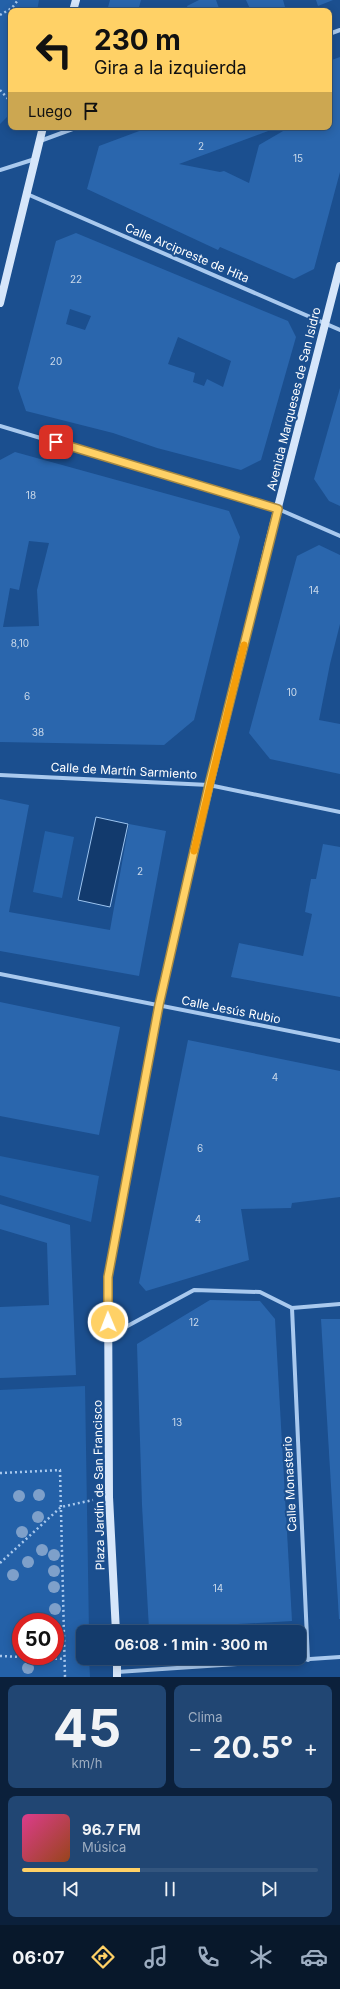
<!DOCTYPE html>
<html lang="es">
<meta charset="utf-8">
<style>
body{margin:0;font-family:Inter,sans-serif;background:#214673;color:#f1f3f6;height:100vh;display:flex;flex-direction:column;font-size:15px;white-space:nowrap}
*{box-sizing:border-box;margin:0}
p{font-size:13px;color:#9dadc1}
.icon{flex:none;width:22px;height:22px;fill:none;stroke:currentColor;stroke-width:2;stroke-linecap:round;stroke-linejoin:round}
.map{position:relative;height:1677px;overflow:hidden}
.drawer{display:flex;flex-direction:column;gap:8px;padding:8px;background:#0b203b;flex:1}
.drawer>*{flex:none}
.top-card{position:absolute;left:8px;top:8px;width:324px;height:122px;border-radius:8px;box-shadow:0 2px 10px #0003,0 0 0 1px #33557e;background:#ffd166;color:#111;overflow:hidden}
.speed{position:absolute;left:12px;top:1613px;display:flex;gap:8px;font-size:20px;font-weight:700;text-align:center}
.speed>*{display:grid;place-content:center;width:52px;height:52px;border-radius:50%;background:#143b6b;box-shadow:0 2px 10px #0003,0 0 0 1px #33557e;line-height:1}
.speed .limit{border:6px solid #d22;background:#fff;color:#111}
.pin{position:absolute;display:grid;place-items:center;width:34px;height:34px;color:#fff;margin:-17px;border-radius:8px;box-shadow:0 2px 6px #0006}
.me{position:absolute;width:44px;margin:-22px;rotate:359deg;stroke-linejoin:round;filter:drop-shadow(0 0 3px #0008)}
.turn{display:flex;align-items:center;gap:14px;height:84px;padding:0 20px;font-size:18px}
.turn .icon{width:52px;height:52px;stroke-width:2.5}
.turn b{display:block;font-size:28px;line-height:34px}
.then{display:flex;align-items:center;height:38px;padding:0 20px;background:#0003;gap:8px;font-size:15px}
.big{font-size:30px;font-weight:700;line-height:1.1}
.drawer .card{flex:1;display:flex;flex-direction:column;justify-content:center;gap:6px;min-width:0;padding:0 14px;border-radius:8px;background:#214673}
.drawer .dial{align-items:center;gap:0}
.dial b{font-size:52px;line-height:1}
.song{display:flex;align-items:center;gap:12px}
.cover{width:48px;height:48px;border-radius:6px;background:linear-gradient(135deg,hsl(330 70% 55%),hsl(20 70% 35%))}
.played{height:4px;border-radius:2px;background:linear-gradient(90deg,#ffd166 40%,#33557e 40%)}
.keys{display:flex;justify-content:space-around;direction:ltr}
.heat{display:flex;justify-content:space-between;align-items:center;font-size:22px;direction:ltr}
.drawer .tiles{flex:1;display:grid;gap:8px;grid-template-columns:1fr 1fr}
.card:last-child{grid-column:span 2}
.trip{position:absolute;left:76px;top:1625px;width:230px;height:40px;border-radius:8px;background:#143b6b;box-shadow:0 2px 10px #0003,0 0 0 1px #33557e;font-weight:700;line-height:40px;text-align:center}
.dock{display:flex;height:64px;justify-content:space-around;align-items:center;background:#08182b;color:#9dadc1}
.dock .icon{width:28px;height:28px}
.dock .on{color:#ffd166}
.dock b{font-size:18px;color:#f1f3f6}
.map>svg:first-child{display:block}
</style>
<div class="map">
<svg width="340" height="1677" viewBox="0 0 340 1677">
<rect width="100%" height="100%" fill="#1b4f8f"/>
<g fill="#2461a8" fill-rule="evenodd">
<path d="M0,0h39l-2,11h-26v98l-4,8 -7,7z"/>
<path d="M45,831l29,6 -12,61 -29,-6z"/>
<path d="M0,1156l99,20 -8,46 -91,-27z"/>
<path d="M85,1386l4,246h-6v26h6l1,19h-90v-287zM21,1622h34v34h-34z"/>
</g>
<path fill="#123a6d" stroke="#9cc4f0" d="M96,817l32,7 -18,83 -32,-7z"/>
<g fill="#2a66ad" fill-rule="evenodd">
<path d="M110,0h31l-3,11h-31z"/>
<path d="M199,0h17l4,11h-31l-2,-5z"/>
<path d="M246,0h37l2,7 -14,4h-20z"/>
<path d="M316,0h17l-15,6z"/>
<path d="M340,57v115l-26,97 -20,10 -74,-32 -2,3 -131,-61 12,-43 51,-19h129l-100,37 41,8 4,-1 25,12 10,-38 31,-18h39v-66z"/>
<path d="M76,233l212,88 8,16 -35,123 -20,10 -84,-22 -44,-15 -87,-22 -8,-23 38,-147zM70,309l21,7 -6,14 -19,-6zM178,337l53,24 -8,26 -16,-8 -3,7 -11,-4 2,-9 -27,-9z"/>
<path d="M340,388v118l-11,-5 -15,-22z"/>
<path d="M15,452l214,59 11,26 -46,183 -30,25 -164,-3v-282zM29,541l20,2 -12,47 2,36 -36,1 7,-39 9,2z"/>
<path d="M319,545l21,10v69l-10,40 -11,56 21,4v50l-70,-15 -21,-26 48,-177z"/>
<path d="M0,799l29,6 -20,107 101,18 19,-106 37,7 -27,145 -139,-25z"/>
<path d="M323,844l17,3v150l-109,-20 8,-34 64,13 9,-42 -7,-2 6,-33h5z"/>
<path d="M0,1002l120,25 -21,108 -99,-19z"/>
<path d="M188,1040l152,31v126l-48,6 -1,5 -50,1 8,51 -103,31 -7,-8z"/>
<path d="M0,1204l70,21 6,150 -76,3v-71l49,-2 -2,-62 -47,-14z"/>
<path d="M210,1300l50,1 15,18 17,302 -143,8 -7,-124 -5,-161z"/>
<path d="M321,1319h19v300h-1z"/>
</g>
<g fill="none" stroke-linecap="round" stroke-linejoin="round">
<g stroke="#a9c9ee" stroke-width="2.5" stroke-dasharray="2 3" stroke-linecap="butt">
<path d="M0,15l12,-7 6,-8"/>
<path d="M0,90l11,12"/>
<path d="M0,1473l60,-3 5,207"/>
<path d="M0,1563l61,-56 32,-7"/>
<path d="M0,1656l65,3"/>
</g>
<g stroke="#a9c9ee" stroke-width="4">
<path d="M329,34l11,-4"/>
<path d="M40,141l38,-14"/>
<path d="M0,170l35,-11"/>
<path d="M27,194l313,136"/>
<path d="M0,426l278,83 62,27"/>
<path d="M0,775l209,10 131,27"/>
<path d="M0,974l340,67"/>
<path d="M292,1308l16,352"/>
<path d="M109,1336l85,-46 66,2 32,16 48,-4"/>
<path d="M117,1672l223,-15"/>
</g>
<g stroke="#d6e6fa" stroke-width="8">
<path d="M73,11l3,-11"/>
<path d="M0,303l43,-176"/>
<path d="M116,1632l-7,-135 -1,-220 51,-272 35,-155 75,-308 71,-276"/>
<path d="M117,1658v19"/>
</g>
</g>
<g fill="#7ea0ca">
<circle cx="39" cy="1495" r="6"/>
<circle cx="19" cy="1496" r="6"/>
<circle cx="38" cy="1517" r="6"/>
<circle cx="22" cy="1532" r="6"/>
<circle cx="42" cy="1550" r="6"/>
<circle cx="54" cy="1555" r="6"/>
<circle cx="28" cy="1562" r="6"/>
<circle cx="54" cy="1571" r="6"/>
<circle cx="13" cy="1575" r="6"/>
<circle cx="54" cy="1587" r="6"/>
<circle cx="55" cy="1609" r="6"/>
<circle cx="28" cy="1668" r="6"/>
</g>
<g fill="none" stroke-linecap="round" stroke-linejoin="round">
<defs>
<path id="route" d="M56,442l222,67 -69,276 -50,220 -51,272v45"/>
</defs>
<use href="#route" stroke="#a68842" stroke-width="10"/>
<use href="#route" stroke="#ffd166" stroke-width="7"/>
<path stroke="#f59e0b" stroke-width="7" d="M194,851l50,-206"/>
</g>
<g text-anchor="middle" stroke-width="4" stroke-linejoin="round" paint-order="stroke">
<g font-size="10" fill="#cad9ea">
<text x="201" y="150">2</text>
<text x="298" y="162">15</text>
<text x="76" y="283">22</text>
<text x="56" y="365">20</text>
<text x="31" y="499">18</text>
<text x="314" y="594">14</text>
<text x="20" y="647">8,10</text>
<text x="292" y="696">10</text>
<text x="27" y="700">6</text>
<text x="38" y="736">38</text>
<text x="140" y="875">2</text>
<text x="275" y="1081">4</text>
<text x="200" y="1152">6</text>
<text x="198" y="1223">4</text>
<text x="194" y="1326">12</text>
<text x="177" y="1426">13</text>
<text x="218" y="1592">14</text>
</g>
<g font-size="12" fill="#fff" stroke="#1b4f8f">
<text transform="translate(187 253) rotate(23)" y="4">Calle Arcipreste de Hita</text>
<text transform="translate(294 399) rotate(-76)" y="4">Avenida Marqueses de San Isidro</text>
<text transform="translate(124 771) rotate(3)" y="4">Calle de Martín Sarmiento</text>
<text transform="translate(231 1010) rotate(11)" y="4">Calle Jesús Rubio</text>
<text transform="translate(290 1484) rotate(-93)" y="4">Calle Monasterio</text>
<text transform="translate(99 1485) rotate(-91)" y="4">Plaza Jardín de San Francisco</text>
</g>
</g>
</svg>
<div class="speed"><div class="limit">50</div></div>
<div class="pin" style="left:56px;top:442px;background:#d93025"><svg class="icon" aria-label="arrive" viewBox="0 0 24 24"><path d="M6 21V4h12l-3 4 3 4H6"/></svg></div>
<svg class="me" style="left:108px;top:1322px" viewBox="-20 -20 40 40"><circle r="17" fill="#ffd166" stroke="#fff" stroke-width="3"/><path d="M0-11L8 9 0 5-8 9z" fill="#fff"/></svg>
<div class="trip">06:08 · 1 min · 300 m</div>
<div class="top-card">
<div class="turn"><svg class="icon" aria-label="left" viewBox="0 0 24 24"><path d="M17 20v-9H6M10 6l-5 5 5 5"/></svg><div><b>230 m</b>Gira a la izquierda</div></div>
<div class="then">Luego<svg class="icon" aria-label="arrive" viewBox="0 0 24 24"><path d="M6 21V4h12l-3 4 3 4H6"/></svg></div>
</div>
</div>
<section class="drawer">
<div class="tiles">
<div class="card dial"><b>45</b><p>km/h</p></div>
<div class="card"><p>Clima</p>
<div class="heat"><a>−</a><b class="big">20.5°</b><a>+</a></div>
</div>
<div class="card">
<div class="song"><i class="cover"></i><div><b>96.7 FM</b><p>Música</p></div></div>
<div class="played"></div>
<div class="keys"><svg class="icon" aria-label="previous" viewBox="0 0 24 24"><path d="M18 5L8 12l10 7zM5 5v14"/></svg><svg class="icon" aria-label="pause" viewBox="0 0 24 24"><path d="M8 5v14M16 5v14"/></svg><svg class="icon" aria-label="next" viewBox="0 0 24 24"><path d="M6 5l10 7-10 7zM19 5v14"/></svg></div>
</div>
</div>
</section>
<nav class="dock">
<b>06:07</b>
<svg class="icon on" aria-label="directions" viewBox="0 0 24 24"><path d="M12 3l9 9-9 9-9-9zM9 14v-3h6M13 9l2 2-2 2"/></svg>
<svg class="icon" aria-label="music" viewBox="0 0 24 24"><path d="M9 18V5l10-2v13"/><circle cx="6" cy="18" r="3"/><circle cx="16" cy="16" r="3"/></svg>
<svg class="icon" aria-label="phone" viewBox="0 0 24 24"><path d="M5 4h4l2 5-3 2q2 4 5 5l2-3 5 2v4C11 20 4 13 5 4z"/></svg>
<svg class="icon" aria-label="climate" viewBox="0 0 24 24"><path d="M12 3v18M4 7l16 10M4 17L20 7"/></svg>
<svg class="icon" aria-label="car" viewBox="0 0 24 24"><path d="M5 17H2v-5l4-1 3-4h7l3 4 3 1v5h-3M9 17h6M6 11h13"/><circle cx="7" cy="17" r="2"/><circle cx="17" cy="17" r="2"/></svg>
</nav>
